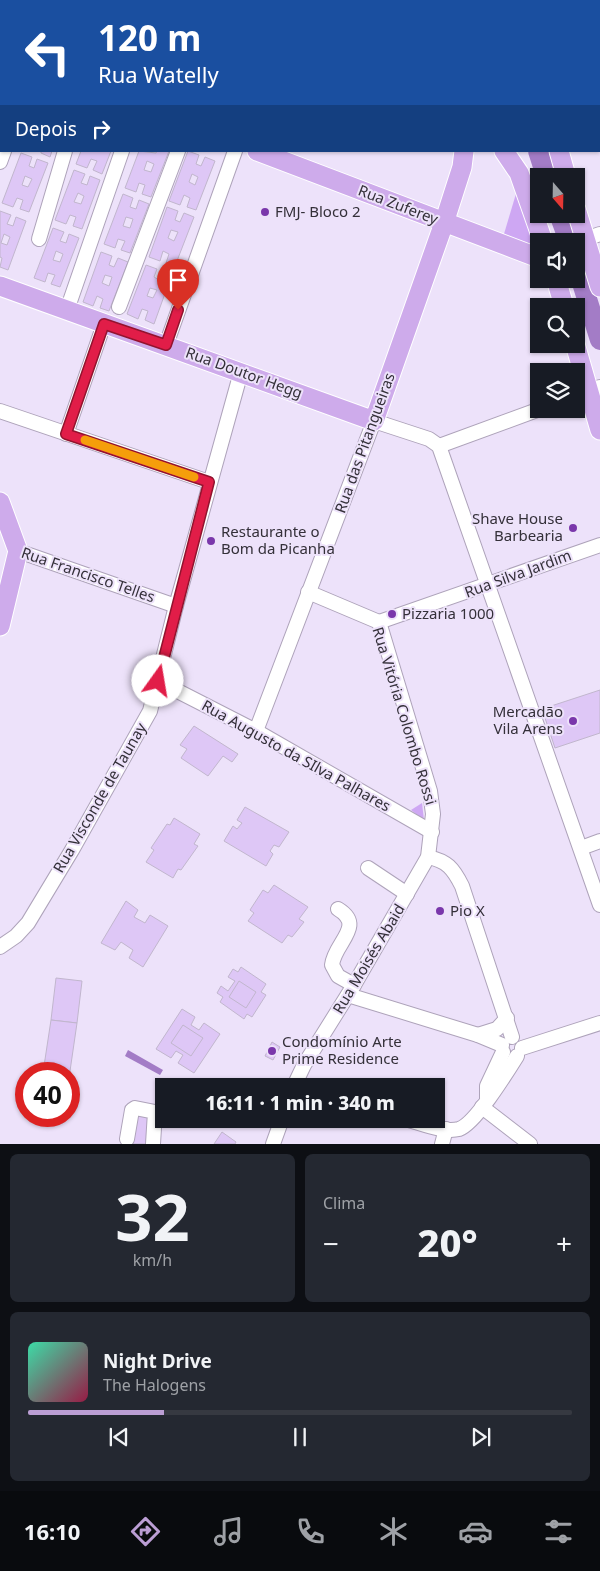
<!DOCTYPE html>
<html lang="pt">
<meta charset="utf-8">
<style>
body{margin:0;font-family:"Noto Sans",sans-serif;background:#242831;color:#f1f3f6;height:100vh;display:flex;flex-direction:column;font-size:19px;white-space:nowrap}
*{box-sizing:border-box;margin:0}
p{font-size:16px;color:#9ea1a6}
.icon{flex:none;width:28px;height:28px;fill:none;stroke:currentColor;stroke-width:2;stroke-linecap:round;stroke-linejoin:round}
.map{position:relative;height:1144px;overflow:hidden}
.drawer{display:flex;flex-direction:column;gap:10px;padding:10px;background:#0d0f14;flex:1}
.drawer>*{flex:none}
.top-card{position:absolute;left:0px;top:0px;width:600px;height:152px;box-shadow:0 1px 4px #0004;background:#1a4fa0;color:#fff;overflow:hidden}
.needle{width:32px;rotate:160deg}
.controls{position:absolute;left:530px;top:168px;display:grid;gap:10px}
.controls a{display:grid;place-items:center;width:55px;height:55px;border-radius:0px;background:#171b24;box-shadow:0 1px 4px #0004;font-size:25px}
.speed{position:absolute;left:15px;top:1062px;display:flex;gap:10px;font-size:25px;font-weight:700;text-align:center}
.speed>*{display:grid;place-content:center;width:65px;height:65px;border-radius:50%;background:#171b24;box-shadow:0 1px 4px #0004;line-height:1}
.speed .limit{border:8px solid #d22;background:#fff;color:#111}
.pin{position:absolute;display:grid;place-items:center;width:42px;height:42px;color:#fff;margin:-51px -21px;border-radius:50% 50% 50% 0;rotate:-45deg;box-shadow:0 0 5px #0007}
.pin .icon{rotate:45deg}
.me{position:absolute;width:55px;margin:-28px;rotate:13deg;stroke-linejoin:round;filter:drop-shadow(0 0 4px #0008)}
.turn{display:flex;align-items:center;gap:18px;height:105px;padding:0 15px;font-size:22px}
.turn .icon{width:65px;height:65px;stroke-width:2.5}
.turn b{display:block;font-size:35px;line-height:42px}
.then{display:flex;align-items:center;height:48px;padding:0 15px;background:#0003;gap:10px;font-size:19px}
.big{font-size:38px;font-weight:800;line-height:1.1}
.drawer .card{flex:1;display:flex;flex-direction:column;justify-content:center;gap:8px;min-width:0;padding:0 18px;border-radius:8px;background:#242831}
.drawer .dial{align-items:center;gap:0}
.dial b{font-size:65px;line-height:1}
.song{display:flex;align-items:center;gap:15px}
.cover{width:60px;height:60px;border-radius:8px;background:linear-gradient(135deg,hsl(160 70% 55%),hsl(340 70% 35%))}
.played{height:5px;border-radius:2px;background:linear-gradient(90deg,#bb9ed4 25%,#363941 25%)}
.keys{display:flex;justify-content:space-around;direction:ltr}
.heat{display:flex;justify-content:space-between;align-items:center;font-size:28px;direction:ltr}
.drawer .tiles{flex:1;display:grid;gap:10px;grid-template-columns:1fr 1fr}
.card:last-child{grid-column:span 2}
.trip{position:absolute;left:155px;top:1078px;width:290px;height:50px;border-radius:0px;background:#171b24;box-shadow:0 1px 4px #0004;font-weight:800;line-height:50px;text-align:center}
.tab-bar{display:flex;height:80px;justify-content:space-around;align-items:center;background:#090b0e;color:#9ea1a6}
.tab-bar .icon{width:35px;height:35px}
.tab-bar .active{color:#bb9ed4}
.tab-bar b{font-size:22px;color:#f1f3f6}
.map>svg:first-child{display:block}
</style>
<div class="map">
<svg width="600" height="1144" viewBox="0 0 600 1144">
<rect width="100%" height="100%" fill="#ede2fa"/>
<g fill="#cea7f3">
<path d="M518,187l18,57 -2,2 -3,1 -27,-13z"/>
<path d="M422,803l2,17 -13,-10z"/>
</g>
<path fill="#a37cc6" d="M128,1050l35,20 -3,5 -35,-19z"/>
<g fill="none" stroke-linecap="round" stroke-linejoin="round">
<g stroke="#a37cc6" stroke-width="20">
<path d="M226,0l1,1"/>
<path d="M538,151l8,25"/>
<path d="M559,214l10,27"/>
<path d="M576,264l24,76"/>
</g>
</g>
<g fill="#dec7f6" stroke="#c1b6cd" fill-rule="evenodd">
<path d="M41,151h11l-2,6 -9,-4z"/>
<path d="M81,151h30l-9,23 -9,-4 4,-9 -6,-2 -4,9 -11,-4z"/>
<path d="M139,151l17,2 1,-2h12l-18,46 -9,-3 3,-9 -6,-2 -3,9 -11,-4zM147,161l7,3 -3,8 -7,-2z"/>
<path d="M188,151l11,4 -3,9 5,2 4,-9 10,4 -19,49 -9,-3 3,-9 -6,-3 -4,10 -11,-4zM192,174l6,3 -3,8 -6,-3z"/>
<path d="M21,153l11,4 -3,9 5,2 3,-9 11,4 -19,49 -9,-3 3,-9 -6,-2 -4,9 -11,-4zM25,176l7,3 -4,8 -6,-2z"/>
<path d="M74,170l11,4 -4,9 6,2 3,-9 10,4 -18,49 -9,-3 3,-9 -6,-2 -4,9 -11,-4zM78,193l6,3 -3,8 -7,-2z"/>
<path d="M123,194l10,4 -3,9 6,2 3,-9 10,4 -19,49 -9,-3 4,-9 -7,-2 -3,9 -11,-4zM126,217l7,2 -3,9 -7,-2z"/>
<path d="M167,207l11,4 -3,9 5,2 4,-9 10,4 -19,49 -9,-3 3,-9 -6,-3 -3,10 -11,-4zM171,230l7,2 -4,9 -6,-3z"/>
<path d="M0,211l11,4 -4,9 6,2 3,-9 10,4 -18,49 -8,-3 2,-9 -2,-1zM4,234l6,3 -3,8 -6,-2z"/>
<path d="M53,228l11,4 -4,9 6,2 3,-9 10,4 -19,49 -9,-3 4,-9 -7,-2 -3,9 -11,-4zM56,251l7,3 -3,8 -7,-2z"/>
<path d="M101,252l11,4 -3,9 5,2 4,-9 10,4 -19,49 -9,-3 3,-9 -6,-3 -4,10 -10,-4zM105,275l7,2 -3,9 -7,-3z"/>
<path d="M146,265l11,4 -3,8 5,3 4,-10 9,4 -18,50 -9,-4 3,-9 -6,-2 -4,10 -11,-5zM150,288l7,2 -4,8 -6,-2z"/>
<path d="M600,690v43l-45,15 -13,-39z"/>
<path d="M194,726l44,28 -6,8 -9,-6 -15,20 -27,-18 6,-9 -7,-4z"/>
<path d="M245,807l44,25 -10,15 -5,-2 -4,6 3,3 -7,12 -42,-25 9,-15 4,3 5,-6 -5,-3z"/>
<path d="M174,818l26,16 -6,10 4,2 -17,24 -3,-1 -5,9 -27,-16 8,-12 -3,-2 16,-24 3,1z"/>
<path d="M274,885l34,22 -9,12 5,3 -12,15 -4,-2 -6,8 -34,-22 6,-8 -4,-3 13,-20 5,3z"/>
<path d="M126,901l12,9 -4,7 11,6 5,-8 18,11 -25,41 -14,-9 4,-8 -12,-8 -6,8 -14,-7z"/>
<path d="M241,967l25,17 -5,8 5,3 -14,22 -5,-3 -3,5 -24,-17 3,-5 -6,-4 4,-7 7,5 7,-10 -7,-4 5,-8 5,3z"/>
<path d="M56,978l26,3 -5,42 -26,-3z"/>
<path d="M239,981l17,11 -10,16 -17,-11z"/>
<path d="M182,1009l13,8 -4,8 8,5 5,-7 16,11 -26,39 -16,-10 5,-8 -7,-4 -5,7 -15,-9z"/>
<path d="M51,1020l26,3 -7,48 -26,-5z"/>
<path d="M183,1025l20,13 -12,18 -20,-13z"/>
<path d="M272,1042l8,5 -7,13 -8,-4z"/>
<path d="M44,1066l26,5 -1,12v-9h-26z"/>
<path d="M133,1112l19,2 -4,30h-19z"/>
<path d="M37,1116h27l-1,7 -26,-3z"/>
<path d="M222,1132l14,10 -1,2h-21z"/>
</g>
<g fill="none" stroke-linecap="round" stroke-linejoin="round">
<defs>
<g id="minor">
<path d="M591,0v1"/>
<path d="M18,1v-1"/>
<path d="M599,46l1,4"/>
<path d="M0,162l4,-11"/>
<path d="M39,239l26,-88"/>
<path d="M585,239l15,-5"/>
<path d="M119,307l59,-156"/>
<path d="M67,310l55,-159"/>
<path d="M166,345l69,-194"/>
<path d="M576,395l24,-8"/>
<path d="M0,411l209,71"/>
<path d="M66,434l38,-110"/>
<path d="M439,446l101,-37"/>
<path d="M18,551l158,55"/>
<path d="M308,592l71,30"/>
<path d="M379,622l221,-77"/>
<path d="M158,681l98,50 176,101"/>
<path d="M256,731l118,-310 55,18 10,7 161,459"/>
<path d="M581,848l19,-7"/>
<path d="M428,857c19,4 25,11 34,29l50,151"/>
<path d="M368,868l39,26"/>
<path d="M338,909c28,17 -4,34 -6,56l6,11 16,9"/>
<path d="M0,947l16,-11 12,-13 44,-73 78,-139 26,-105 65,-234"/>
<path d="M348,995l130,40 24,10"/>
<path d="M478,1035l19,-6 10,-11"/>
<path d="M522,1048l78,-25"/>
<path d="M294,1086l10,-21 50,-80 74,-128 5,-43 -3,-23 -51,-169"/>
<path d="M487,1098v-12l16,-34"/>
<path d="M482,1107l48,37"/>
<path d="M405,1119c16,4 38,14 54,10 16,-5 48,-57 58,-73"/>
<path d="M127,1139l5,-29 3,-2 20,4 -2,32"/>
<path d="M273,1144l9,-25"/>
<path d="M442,1144l4,-15"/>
</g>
<g id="major">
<path d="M414,0v1"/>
<path d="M513,0l1,1"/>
<path d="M481,1v-1"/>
<path d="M531,1l1,-1"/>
<path d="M0,57h1"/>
<path d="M257,151l282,107"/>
<path d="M504,151l15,22 24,68"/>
<path d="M559,151l7,25"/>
<path d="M576,209l24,78"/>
<path d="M556,279l8,27"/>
<path d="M0,286l374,135 70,-198 18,-56 2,-16"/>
<path d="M575,344l25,86"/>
<path d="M0,502l18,49 -18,75"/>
</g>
</defs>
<use href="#minor" stroke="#aea3ba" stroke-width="16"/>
<use href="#major" stroke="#fff" stroke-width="21"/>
<path stroke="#9c94a5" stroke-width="2" stroke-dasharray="4 2.5" stroke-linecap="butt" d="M572,282l10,-4"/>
<use href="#minor" stroke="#fff" stroke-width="14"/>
<use href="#major" stroke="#ceabeb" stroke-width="19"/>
</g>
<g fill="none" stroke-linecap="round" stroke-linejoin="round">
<defs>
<path id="route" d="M158,681l51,-199 -143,-48 38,-110 62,21 12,-35"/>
</defs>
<use href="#route" stroke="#92132f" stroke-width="12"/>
<use href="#route" stroke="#e11d48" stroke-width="9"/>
<path stroke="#f59e0b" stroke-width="9" d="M85,440l109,37"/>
</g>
<g fill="#7a37ab" stroke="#ede2fa" stroke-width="2">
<circle cx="265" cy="212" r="5"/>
<circle cx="573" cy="528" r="5"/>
<circle cx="211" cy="541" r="5"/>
<circle cx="392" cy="614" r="5"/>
<circle cx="573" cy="721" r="5"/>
<circle cx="440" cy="911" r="5"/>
<circle cx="272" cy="1051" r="5"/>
</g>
<g text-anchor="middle" stroke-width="4" stroke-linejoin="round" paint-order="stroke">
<g font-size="15" fill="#343039" stroke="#ede2fa">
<text transform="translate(398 205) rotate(21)" y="5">Rua Zuferey</text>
<text transform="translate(244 373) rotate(20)" y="5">Rua Doutor Hegg</text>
<text transform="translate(365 443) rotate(-70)" y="5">Rua das Pitangueiras</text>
<text transform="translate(518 574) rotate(-20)" y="5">Rua Silva Jardim</text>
<text transform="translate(88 575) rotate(19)" y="5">Rua Francisco Telles</text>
<text transform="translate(404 716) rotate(73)" y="5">Rua Vitória Colombo Rossi</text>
<text transform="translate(296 756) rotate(29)" y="5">Rua Augusto da SIlva Palhares</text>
<text transform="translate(100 798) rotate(-60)" y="5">Rua Visconde de Taunay</text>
<text transform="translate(369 959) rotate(-59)" y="5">Rua Moisés Abaid</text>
</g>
<g font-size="15" fill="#343039" stroke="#ede2fa" text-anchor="start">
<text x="275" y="217">FMJ- Bloco 2</text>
<text x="563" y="524" text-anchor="end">Shave House<tspan x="563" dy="17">Barbearia</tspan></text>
<text x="221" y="537">Restaurante o<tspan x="221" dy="17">Bom da Picanha</tspan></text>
<text x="402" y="619">Pizzaria 1000</text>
<text x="563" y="717" text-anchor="end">Mercadão<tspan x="563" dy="17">Vila Arens</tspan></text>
<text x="450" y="916">Pio X</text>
<text x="282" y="1047">Condomínio Arte<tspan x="282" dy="17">Prime Residence</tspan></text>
</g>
</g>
</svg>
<div class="controls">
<a><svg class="needle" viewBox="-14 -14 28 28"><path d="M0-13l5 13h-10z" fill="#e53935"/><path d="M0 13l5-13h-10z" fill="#9ea1a6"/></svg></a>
<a><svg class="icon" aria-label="sound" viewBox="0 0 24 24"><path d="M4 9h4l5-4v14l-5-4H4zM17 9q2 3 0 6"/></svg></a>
<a><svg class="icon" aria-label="search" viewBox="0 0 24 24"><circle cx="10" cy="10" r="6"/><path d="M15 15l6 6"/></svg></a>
<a><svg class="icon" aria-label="layers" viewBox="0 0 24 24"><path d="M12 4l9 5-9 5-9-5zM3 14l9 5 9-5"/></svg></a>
</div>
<div class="speed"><div class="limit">40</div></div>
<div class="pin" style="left:178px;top:310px;background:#d93025"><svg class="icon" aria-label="arrive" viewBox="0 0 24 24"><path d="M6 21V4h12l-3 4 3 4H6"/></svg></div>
<svg class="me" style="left:158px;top:681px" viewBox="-20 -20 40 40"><circle r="19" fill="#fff"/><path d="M0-13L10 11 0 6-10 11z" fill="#e11d48"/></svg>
<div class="trip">16:11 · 1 min · 340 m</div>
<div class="top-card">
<div class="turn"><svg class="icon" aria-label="left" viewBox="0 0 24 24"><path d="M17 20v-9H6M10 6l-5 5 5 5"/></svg><div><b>120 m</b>Rua Watelly</div></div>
<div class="then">Depois<svg class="icon" aria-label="right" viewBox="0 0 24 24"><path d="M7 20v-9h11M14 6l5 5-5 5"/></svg></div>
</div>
</div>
<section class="drawer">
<div class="tiles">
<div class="card dial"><b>32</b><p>km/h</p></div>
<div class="card"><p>Clima</p>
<div class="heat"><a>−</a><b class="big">20°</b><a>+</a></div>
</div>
<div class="card">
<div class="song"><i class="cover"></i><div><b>Night Drive</b><p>The Halogens</p></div></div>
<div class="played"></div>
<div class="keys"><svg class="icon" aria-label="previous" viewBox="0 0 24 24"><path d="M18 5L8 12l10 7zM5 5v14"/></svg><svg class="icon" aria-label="pause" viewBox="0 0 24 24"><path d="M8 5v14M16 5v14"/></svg><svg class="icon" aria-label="next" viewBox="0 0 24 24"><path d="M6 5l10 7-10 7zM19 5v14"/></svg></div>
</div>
</div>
</section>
<nav class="tab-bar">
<b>16:10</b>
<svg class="icon active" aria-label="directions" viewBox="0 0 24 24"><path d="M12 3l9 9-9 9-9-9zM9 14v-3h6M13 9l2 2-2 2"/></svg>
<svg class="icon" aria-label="music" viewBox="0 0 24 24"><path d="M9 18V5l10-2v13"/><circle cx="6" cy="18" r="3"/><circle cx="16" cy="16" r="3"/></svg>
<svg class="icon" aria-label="phone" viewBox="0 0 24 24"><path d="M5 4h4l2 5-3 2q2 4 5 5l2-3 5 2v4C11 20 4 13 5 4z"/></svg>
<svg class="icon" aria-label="climate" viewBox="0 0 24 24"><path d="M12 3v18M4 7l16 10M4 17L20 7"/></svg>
<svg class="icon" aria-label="car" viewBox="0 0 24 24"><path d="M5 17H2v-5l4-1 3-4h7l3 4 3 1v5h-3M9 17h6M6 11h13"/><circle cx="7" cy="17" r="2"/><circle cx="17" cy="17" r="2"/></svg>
<svg class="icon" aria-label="filters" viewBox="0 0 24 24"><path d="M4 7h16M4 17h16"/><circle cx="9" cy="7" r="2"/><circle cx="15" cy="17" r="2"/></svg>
</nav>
